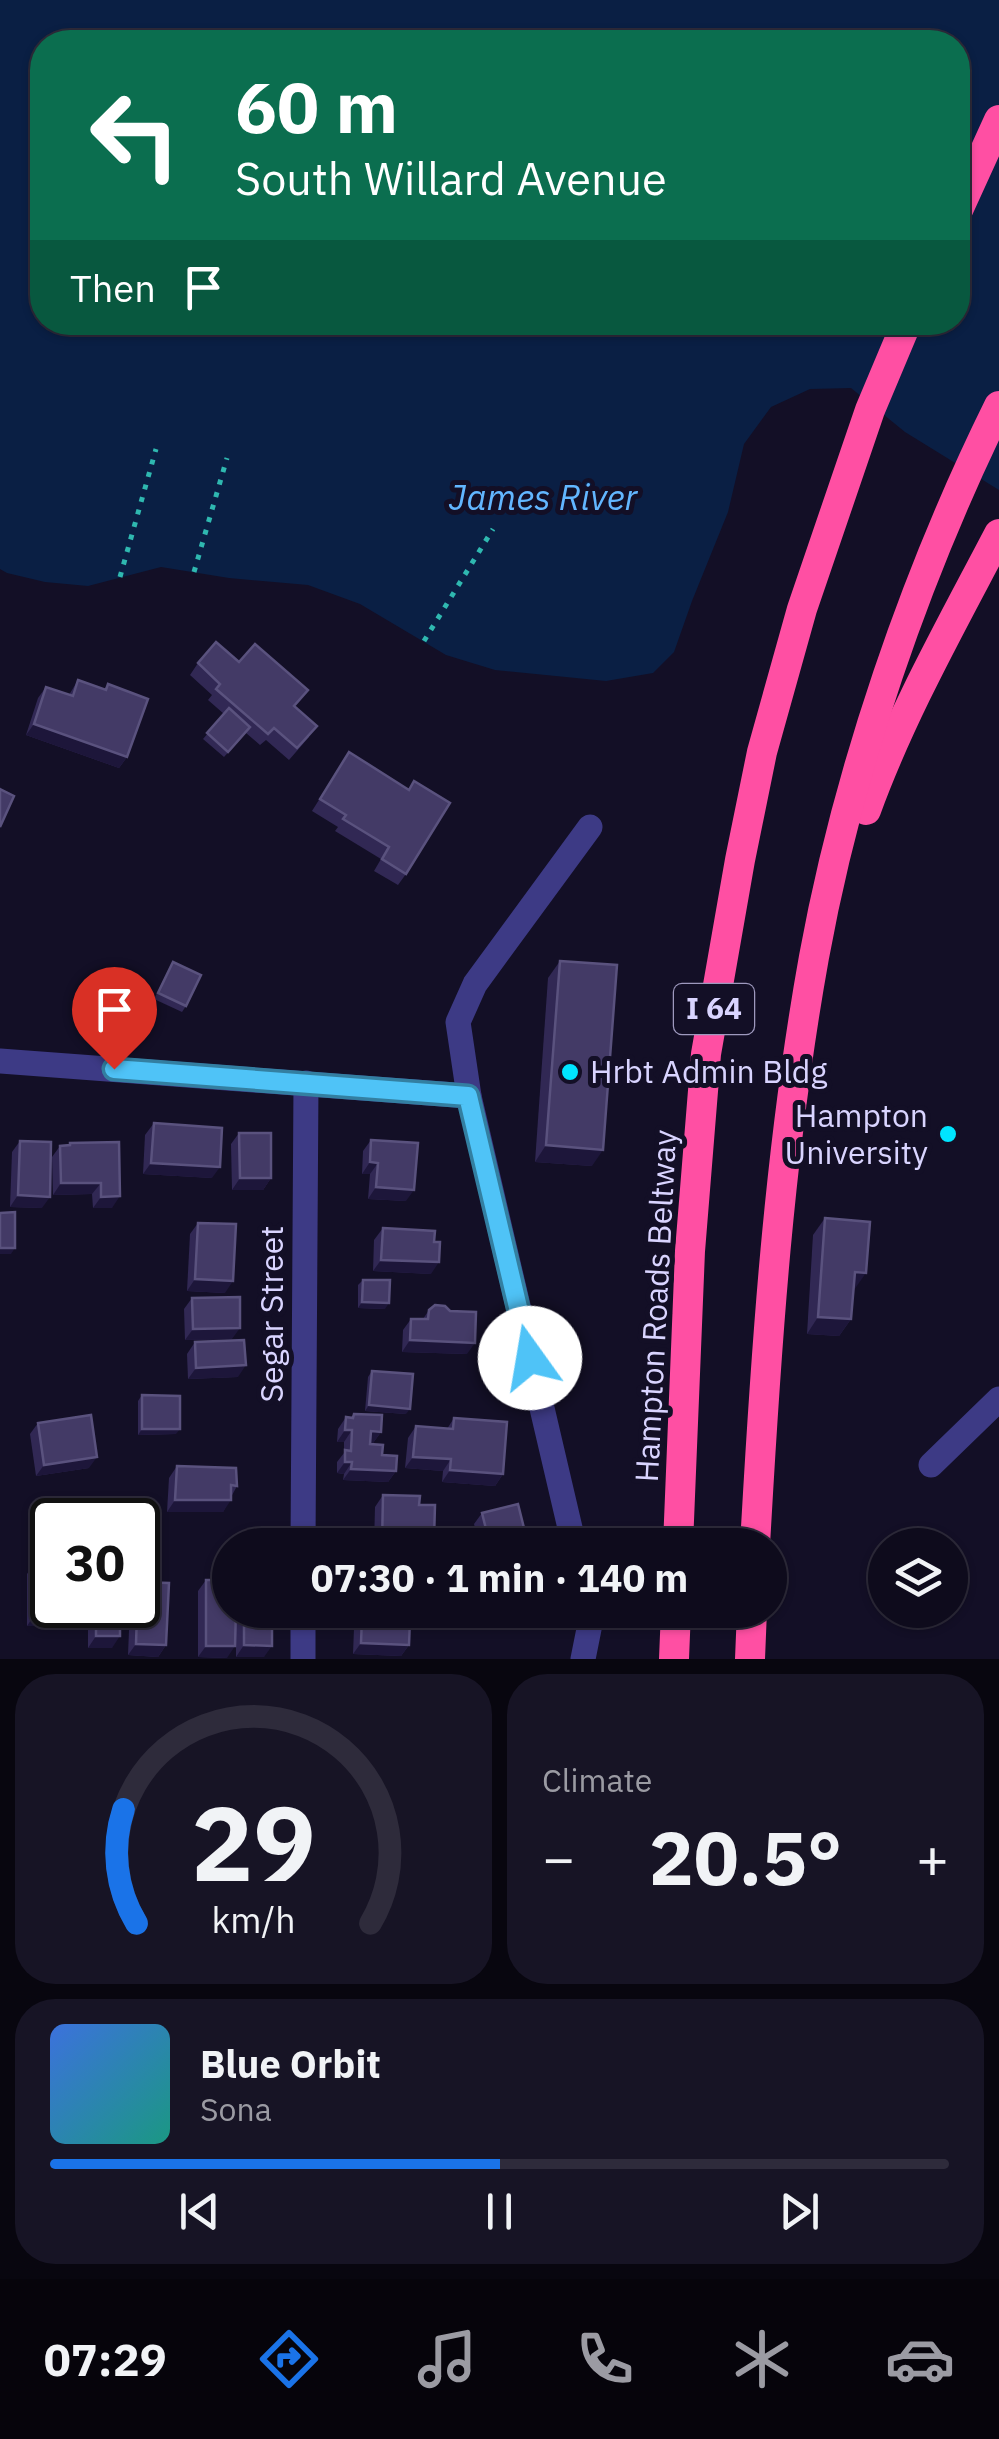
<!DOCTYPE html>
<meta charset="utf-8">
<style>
body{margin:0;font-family:"IBM Plex Sans",sans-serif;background:#171425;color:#f1f3f6;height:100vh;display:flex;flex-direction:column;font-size:38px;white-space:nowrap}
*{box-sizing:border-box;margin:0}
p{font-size:32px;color:#9b9ba3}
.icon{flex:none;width:55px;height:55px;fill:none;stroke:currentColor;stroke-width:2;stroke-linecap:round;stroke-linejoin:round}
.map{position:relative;height:1659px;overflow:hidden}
.side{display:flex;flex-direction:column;gap:15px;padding:15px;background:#08060f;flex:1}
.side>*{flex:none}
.top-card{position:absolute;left:30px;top:30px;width:940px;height:305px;border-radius:40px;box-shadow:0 2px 8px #0004,0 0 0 2px #2e2b3b;background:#0b6e4f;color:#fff;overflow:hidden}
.buttons{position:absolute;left:868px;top:1528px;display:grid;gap:20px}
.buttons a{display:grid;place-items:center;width:100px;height:100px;border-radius:50%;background:#0e0b1c;box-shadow:0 2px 8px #0004,0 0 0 2px #2e2b3b;font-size:50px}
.speed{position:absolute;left:30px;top:1498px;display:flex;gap:20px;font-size:50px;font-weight:700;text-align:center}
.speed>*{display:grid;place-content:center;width:130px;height:130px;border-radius:50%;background:#0e0b1c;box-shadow:0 2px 8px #0004,0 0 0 2px #2e2b3b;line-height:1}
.speed .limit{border:5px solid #111;border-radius:15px;background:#fff;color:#111}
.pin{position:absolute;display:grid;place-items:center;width:85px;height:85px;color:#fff;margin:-102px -42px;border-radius:50% 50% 50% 0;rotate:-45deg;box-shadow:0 0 10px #0007}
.pin .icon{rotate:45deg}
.me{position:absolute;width:110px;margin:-55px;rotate:347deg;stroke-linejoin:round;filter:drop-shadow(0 0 8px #0008)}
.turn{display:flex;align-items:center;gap:35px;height:210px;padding:0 40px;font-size:45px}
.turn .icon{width:130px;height:130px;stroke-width:2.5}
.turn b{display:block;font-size:70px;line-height:85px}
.then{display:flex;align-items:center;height:95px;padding:0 40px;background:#0003;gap:20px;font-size:38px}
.big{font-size:75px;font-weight:700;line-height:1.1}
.side .card{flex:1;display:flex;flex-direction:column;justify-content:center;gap:15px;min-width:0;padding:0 35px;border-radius:40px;background:#171425}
.side .dial{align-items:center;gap:0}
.dial svg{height:260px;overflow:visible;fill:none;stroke:#2e2b3b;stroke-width:7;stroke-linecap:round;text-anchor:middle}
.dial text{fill:#f1f3f6;stroke:none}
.song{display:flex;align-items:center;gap:30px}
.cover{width:120px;height:120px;border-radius:15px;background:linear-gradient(135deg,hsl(220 70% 55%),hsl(170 70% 35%))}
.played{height:10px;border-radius:5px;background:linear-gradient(90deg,#1a73e8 50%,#2e2b3b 50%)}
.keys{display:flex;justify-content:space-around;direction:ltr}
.heat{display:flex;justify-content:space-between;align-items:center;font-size:55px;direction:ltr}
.side .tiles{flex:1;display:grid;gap:15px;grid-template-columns:1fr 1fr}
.card:last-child{grid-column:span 2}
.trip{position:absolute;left:212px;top:1528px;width:575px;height:100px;border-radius:50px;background:#0e0b1c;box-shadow:0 2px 8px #0004,0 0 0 2px #2e2b3b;font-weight:700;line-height:100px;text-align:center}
.tab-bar{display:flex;height:160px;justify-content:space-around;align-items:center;background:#06040b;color:#9b9ba3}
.tab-bar .icon{width:70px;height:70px}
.tab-bar .selected{color:#1a73e8}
.tab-bar b{font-size:45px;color:#f1f3f6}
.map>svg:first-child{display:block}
</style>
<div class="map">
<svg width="999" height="1659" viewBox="0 0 999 1659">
<rect width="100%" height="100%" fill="#130f26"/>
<path fill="#0a1f44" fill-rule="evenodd" d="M0,0h999v490l-94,-58 -54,-44 -41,1 -39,18 -27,37 -16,68 -36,89 -18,51 -21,21 -47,8 -111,-11 -49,-15 -86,-51 -52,-19 -79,-7 -68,-11 -73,19 -43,-4 -38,-9 -7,-4zM42,42h916v280h-916z"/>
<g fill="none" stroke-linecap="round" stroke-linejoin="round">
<g stroke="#2fb8b0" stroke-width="5" stroke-dasharray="5 8" stroke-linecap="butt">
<path d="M194,572l33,-114"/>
<path d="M120,577l36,-128"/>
<path d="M424,641l69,-112"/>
</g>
<g stroke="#3d3a85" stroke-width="25">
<path d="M0,1061l469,35"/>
<path d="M931,1465l68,-66"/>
<path d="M303,1545l3,-462"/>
<path d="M574,1545l-105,-449 -11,-74 17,-38 115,-157"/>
<path d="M303,1659v-49"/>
<path d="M583,1659l8,-40 -2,-9"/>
</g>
<g stroke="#ff4fa3" stroke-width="30">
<path d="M958,210l41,-90"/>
<path d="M866,810c35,-96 86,-186 133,-276"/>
<path d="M678,1545l12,-294 16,-197 34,-194 22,-108 40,-143 68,-199 37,-88"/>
<path d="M755,1545c11,-196 24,-394 59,-588 34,-186 101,-381 185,-551"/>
<path d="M674,1659l2,-49"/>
<path d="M750,1659l2,-49"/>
</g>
</g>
<g fill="#312854">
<path d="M239,662l57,45 13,30 -20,23 -23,-20 -6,5 -14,-12 -22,24 -21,-18 21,-25 -16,-14 4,-5 -22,-20 8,-12z"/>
<path d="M78,680l26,9 4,-5 19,73 -8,11 -93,-33 12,-37 8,-11 23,8z"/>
<path d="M349,752l57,122 -8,11 -24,-14 7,-12 -46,-28 3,-4 -26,-16z"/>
<path d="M560,961l32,205 -57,-4 13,-184z"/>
<path d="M173,962l13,44 -4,6 -28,-13z"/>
<path d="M154,1123l58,55 -69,-4 2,-39z"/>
<path d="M239,1133l32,45 -8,12h-31l-1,-46z"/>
<path d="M371,1140l35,61 -38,-2 2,-25h-8l1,-23z"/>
<path d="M20,1141l22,67 -32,-1 2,-55z"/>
<path d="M119,1142l-7,66h-19l-1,-14 -39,1 -1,-38 8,-11 8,-1 2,-2z"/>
<path d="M825,1218l29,72 -3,29 -12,17 -32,-2 6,-99z"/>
<path d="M198,1223l27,70 -38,-2 3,-57z"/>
<path d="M383,1228l48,46 -58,-3 1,-31z"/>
<path d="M363,1280l22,29 -27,-1v-23z"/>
<path d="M192,1298l40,41 -47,1 -1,-31z"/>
<path d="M429,1310l21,1 17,43 -65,-2 1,-22 8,-11h12z"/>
<path d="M195,1342l43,35 -50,2 -1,-25z"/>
<path d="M372,1371l34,43 -41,-3 3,-34z"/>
<path d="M142,1395l34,39 -38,1v-34z"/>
<path d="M354,1414l27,18 -8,11h-3l26,28 -8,11 -45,-2 1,-6 -7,-1v-11l7,-9v-11h-7l1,-13 8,-12h5z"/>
<path d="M454,1418l49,56 -8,12 -53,-4 1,-11 -38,-3 3,-30 8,-12 31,3z"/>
<path d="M38,1423l51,45 -53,8 -6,-42z"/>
<path d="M177,1466l60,20 -14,26h-56l2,-34z"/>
<path d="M383,1495l36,10 11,40h-56l1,-38z"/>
<path d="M482,1513l43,19 11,13h-57l-5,-21z"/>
<path d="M35,1562l36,64h-44v-52z"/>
<path d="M206,1580l21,78 -29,-1v-66z"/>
<path d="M88,1605h32l-8,43h-24z"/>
<path d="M130,1605h8l28,40 -8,12 -30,-2z"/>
<path d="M236,1610h36l-8,47h-28z"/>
<path d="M369,1610h31v9l9,26 -8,11 -48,-2 1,-26 8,-12h5z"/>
</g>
<g fill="#1d163a">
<path d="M34,724l93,33 -8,11 -93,-33z"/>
<path d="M546,1145l57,5 -11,16 -57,-4z"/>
<path d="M370,1162l8,1 -8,11h-8z"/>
<path d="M151,1163l69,4 -8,11 -69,-4z"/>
<path d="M240,1178h31l-8,12h-31z"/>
<path d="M61,1183h40l-9,11 -39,1z"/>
<path d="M376,1187l38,3 -8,11 -38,-2z"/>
<path d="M18,1195l32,2 -8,11 -32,-1z"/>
<path d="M120,1196l-8,12h-19l8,-11z"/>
<path d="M0,1248h15l-4,6h-11z"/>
<path d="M381,1260l58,2 -8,12 -58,-3z"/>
<path d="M855,1272l11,1 -12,17 -11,-1z"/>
<path d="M195,1279l38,2 -8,12 -38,-2z"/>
<path d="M362,1302l27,1 -4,6 -27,-1z"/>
<path d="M818,1317l33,2 -12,17 -32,-2z"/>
<path d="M240,1328l-8,11 -47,1 8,-11z"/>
<path d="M410,1340l65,3 -8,11 -65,-2z"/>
<path d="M246,1365l-8,12 -50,2 8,-11z"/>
<path d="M369,1405l41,4 -4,5 -41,-3z"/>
<path d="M142,1429h38l-4,5 -38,1z"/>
<path d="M345,1430h7l-8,12h-7z"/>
<path d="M371,1431l10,1 -8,11h-10z"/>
<path d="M97,1457l-8,11 -53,8 8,-11z"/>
<path d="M413,1457l38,2 -8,12 -38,-3z"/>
<path d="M345,1462h7l-8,12 -7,-1z"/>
<path d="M351,1469l45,2 -8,11 -45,-2z"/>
<path d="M450,1470l53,4 -8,12 -53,-4z"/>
<path d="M175,1500h56l-8,12h-56z"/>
<path d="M419,1538l15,1 -4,6h-15z"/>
<path d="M35,1614l44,1 -8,11h-44z"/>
<path d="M96,1636h24l-8,12h-24z"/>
<path d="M361,1643l48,2 -8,11 -48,-2z"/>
<path d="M136,1644l30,1 -8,12 -30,-2z"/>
<path d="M244,1645l28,1 -8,11h-28z"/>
<path d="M206,1646h29l-8,12 -29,-1z"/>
</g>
<g fill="#433a66" stroke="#5a527e" stroke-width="2.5">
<path d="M216,642l23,20 16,-18 53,46 -14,16 23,20 -20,22 -23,-20 -6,6 -52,-45 4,-5 -22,-21z"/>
<path d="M78,680l28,10 2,-6 40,15 -21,58 -93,-33 12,-37 27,9z"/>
<path d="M229,708l21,19 -22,25 -21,-19z"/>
<path d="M349,752l60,38 5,-9 36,22 -44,71 -24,-15 7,-12 -46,-28 3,-4 -26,-16z"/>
<path d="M0,789l14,7 -14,31z"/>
<path d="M560,961l57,4 -14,185 -57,-5z"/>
<path d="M173,962l28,13 -15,31 -28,-13z"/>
<path d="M154,1123l68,5 -2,39 -69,-4z"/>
<path d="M239,1133h32v45h-31z"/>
<path d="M371,1140l47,3 -4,47 -38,-3 2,-24 -8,-1z"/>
<path d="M20,1141l31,1 -1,55 -32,-2z"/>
<path d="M119,1142l1,54 -19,1v-14h-40l-1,-37 10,-1v-2z"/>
<path d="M15,1212v36h-15v-35z"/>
<path d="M825,1218l45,4 -4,51 -11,-1 -4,47 -33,-2z"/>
<path d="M198,1223l38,1 -3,57 -38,-2z"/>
<path d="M383,1228l52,3 -1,11h6l-1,20 -58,-2z"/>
<path d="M363,1280h27l-1,23 -27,-1z"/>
<path d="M240,1297v31l-47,1 -1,-31z"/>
<path d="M435,1305l10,1 5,5 26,1 -1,31 -65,-3 1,-21h17l1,-9z"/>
<path d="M244,1340l2,25 -50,3 -1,-26z"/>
<path d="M372,1371l41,3 -3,35 -41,-4z"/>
<path d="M142,1395l38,1v33h-38z"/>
<path d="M354,1414l28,1 -1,17 -10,-1 -1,13 13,1 -1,10 15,1 -1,15 -45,-2 1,-7h-7v-12l6,1 1,-21h-7l1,-13 7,1z"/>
<path d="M91,1415l6,42 -53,8 -6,-42z"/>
<path d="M454,1418l53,4 -4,52 -53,-4 1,-11 -38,-2 3,-31 37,3z"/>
<path d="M177,1466l59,2 1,18 -6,-1v15h-56z"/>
<path d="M383,1495l37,1 -1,9h16l-1,34 -15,-1v7h-37z"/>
<path d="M518,1504l7,28 8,-2 3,15h-46l-8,-32z"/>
<path d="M35,1562h17v43h27v10l-44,-1z"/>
<path d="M206,1580h24v30h6l-1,36h-29z"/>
<path d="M138,1582l31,1 -3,62 -30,-1z"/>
<rect x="96" y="1605" width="24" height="31"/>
<path d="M244,1610h28v36l-28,-1z"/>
<path d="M375,1610h25v9h10l-1,26 -48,-2 1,-27 13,1z"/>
</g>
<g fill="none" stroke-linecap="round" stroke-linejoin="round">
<defs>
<path id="route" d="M114,1069l354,27 62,262"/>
</defs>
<use href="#route" stroke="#337fa1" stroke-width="25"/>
<use href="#route" stroke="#4fc3f7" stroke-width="18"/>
</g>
<g fill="#00e5ff" stroke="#130f26" stroke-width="4">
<circle cx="570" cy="1072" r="10"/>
<circle cx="948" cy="1134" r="10"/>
</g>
<g text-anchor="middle" stroke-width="10" stroke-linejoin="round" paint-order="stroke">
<rect fill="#130f26" stroke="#9e99be" stroke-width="2.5" x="674" y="984" width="80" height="50" rx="8"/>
<g font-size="30" font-weight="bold" fill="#d9d4ff">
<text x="714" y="1019">I 64</text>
</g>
<g font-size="32" fill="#d9d4ff" stroke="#130f26" text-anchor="start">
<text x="590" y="1083">Hrbt Admin Bldg</text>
<text x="928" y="1127" text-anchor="end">Hampton<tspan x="928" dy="37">University</tspan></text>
</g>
<g font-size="32" fill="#d9d4ff" stroke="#130f26">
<text transform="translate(656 1306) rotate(-87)" y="11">Hampton Roads Beltway</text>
<text transform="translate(272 1314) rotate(-90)" y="11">Segar Street</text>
</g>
<g font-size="35" font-style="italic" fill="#62b6ff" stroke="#130f26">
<text x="543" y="510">James River</text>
</g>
</g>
</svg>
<div class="buttons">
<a><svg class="icon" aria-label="layers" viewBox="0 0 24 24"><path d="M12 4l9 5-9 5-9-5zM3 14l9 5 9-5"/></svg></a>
</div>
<div class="speed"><div class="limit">30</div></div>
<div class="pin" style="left:114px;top:1069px;background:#d93025"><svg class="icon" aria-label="arrive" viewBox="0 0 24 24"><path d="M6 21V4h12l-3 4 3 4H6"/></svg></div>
<svg class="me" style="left:530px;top:1358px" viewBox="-20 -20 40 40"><circle r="19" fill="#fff"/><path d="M0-13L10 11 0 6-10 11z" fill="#4fc3f7"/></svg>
<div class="trip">07:30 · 1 min · 140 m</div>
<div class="top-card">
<div class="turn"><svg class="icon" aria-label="left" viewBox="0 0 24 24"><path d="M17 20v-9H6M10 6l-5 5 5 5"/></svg><div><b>60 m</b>South Willard Avenue</div></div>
<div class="then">Then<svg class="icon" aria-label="arrive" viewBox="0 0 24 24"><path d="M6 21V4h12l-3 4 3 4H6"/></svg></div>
</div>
</div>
<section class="side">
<div class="tiles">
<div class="card dial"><svg viewBox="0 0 100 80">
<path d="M14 69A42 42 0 1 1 86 69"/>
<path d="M14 69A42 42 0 0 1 10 34" stroke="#1a73e8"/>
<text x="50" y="56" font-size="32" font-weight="700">29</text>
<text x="50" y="72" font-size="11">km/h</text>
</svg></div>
<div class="card"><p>Climate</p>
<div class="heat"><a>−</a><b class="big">20.5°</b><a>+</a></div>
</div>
<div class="card">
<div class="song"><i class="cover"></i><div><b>Blue Orbit</b><p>Sona</p></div></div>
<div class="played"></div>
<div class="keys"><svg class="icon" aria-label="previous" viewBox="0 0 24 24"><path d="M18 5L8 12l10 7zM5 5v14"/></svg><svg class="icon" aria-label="pause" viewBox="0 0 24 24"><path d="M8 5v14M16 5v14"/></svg><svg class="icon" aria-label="next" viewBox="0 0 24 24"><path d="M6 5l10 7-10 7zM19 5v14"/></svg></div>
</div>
</div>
</section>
<nav class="tab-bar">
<b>07:29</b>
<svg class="icon selected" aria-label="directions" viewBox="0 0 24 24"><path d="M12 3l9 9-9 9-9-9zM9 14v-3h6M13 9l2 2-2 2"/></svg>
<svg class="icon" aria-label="music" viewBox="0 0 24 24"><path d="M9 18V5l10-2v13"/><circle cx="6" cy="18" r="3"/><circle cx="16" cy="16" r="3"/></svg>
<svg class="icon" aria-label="phone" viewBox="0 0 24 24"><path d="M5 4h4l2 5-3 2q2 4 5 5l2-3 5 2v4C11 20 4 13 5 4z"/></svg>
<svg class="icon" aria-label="climate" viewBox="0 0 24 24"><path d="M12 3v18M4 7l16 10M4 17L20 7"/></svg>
<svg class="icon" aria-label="car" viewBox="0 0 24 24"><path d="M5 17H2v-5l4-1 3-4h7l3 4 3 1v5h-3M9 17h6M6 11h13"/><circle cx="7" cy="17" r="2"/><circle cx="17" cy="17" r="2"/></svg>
</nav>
